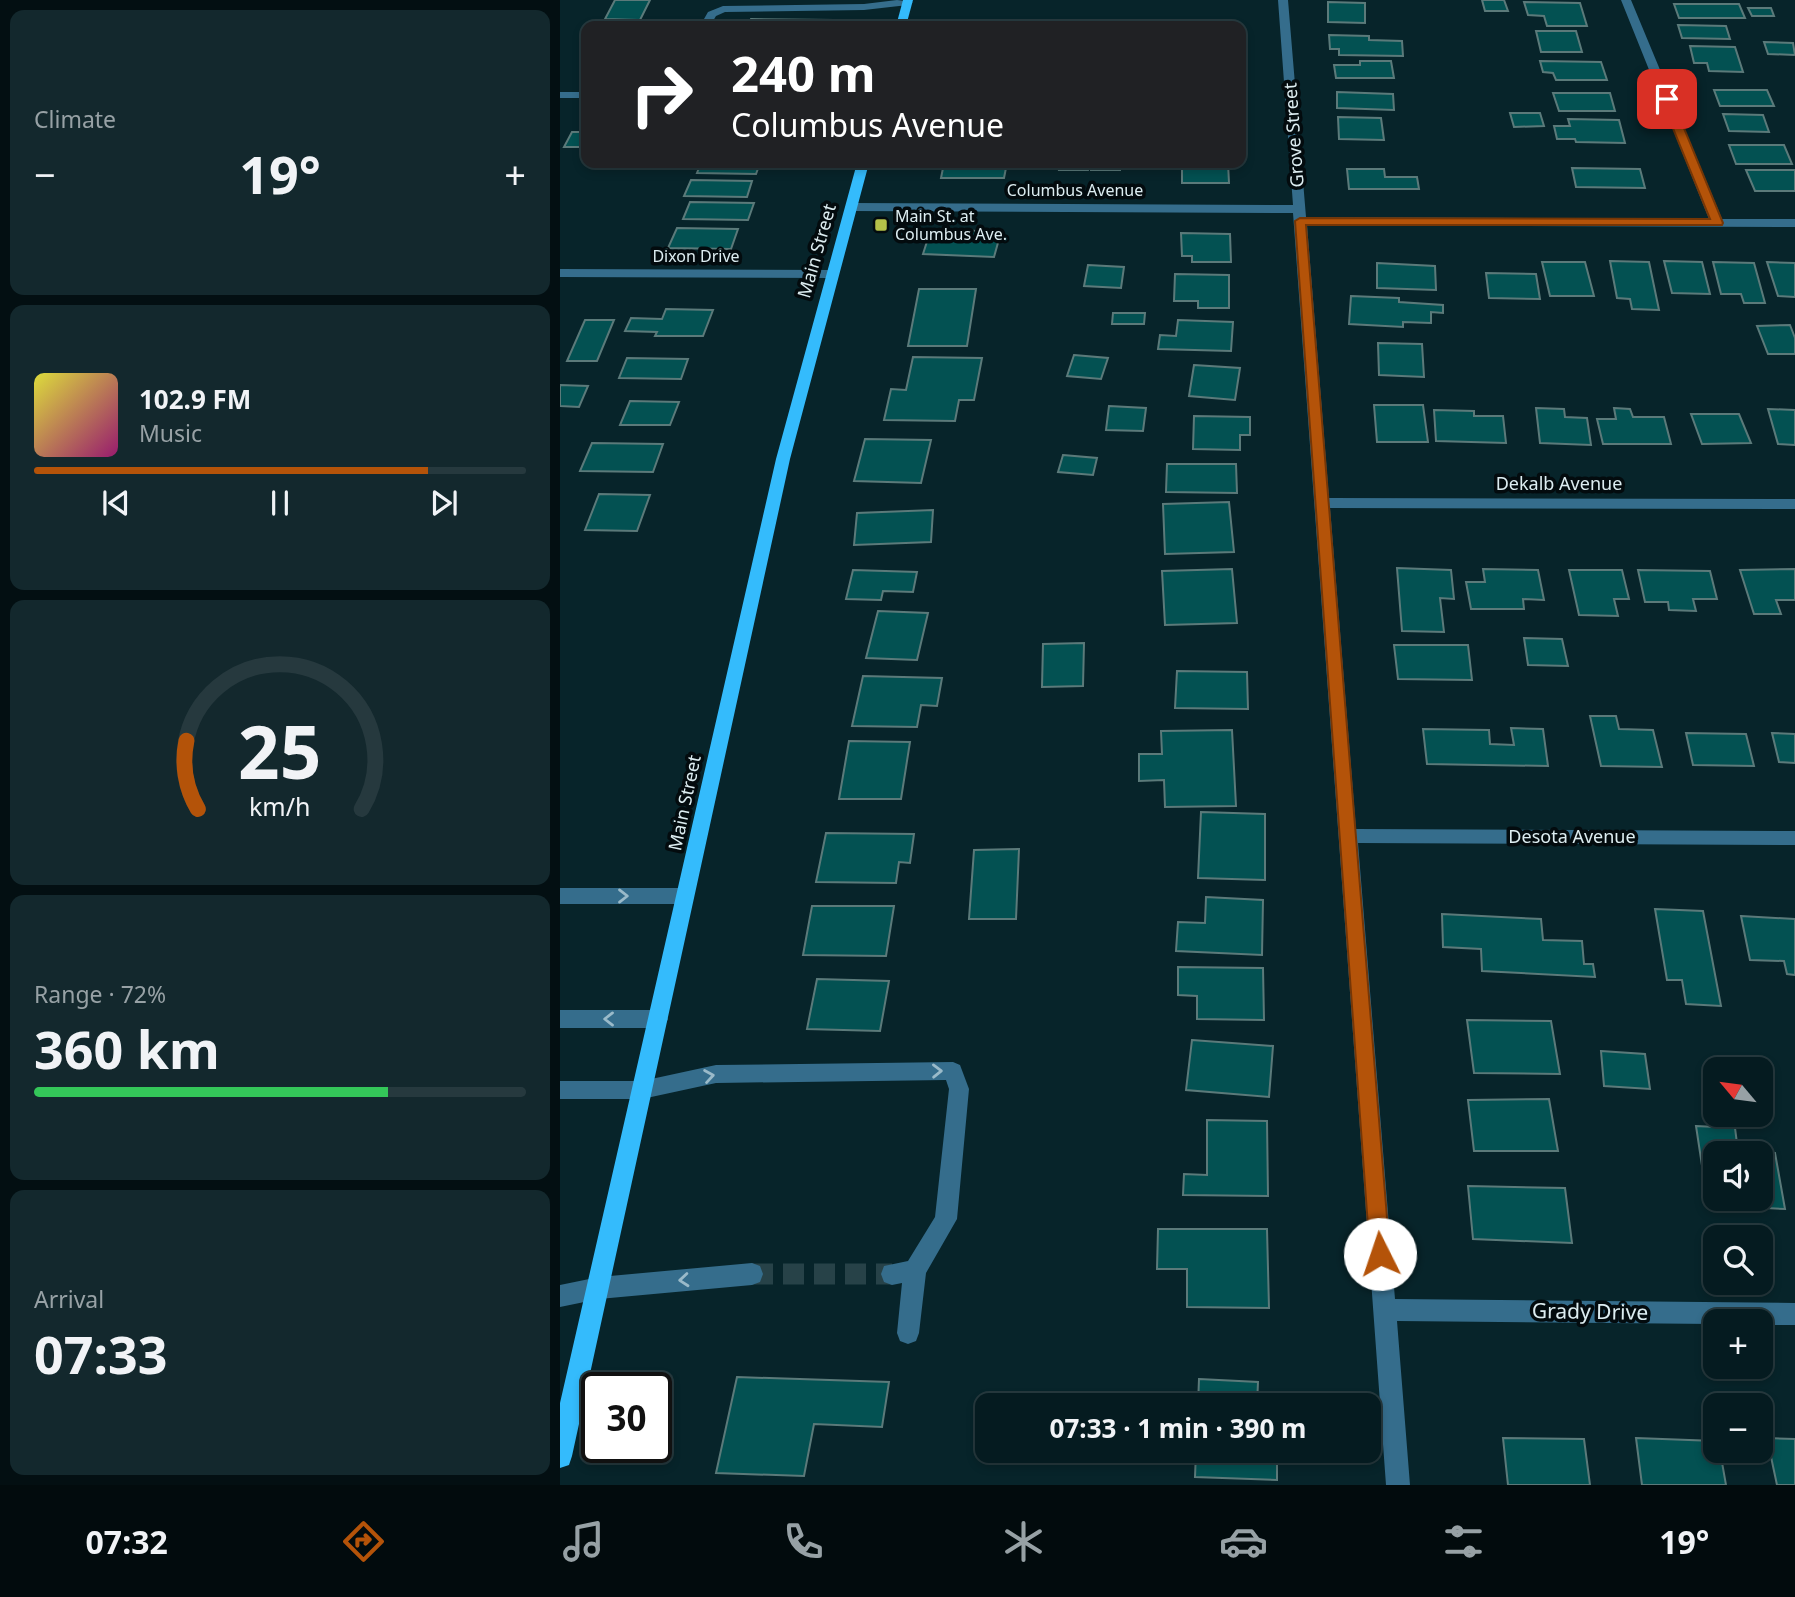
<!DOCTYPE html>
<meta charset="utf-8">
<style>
body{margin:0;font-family:"Noto Sans",sans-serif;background:#13282d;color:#f1f3f6;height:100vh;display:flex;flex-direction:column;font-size:26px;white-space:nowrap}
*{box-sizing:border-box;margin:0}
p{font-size:23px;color:#97a1a5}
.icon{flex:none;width:38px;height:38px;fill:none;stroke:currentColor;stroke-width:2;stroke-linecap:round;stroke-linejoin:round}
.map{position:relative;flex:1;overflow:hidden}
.side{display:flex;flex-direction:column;gap:10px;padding:10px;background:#030f12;width:560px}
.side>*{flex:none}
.top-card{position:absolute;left:21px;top:21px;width:665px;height:147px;border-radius:14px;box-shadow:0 4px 10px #0003,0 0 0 2px #26393e;background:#202124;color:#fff;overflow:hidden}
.needle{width:46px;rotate:299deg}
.fabs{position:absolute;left:1143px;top:1057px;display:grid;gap:14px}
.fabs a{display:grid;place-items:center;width:70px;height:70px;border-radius:14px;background:#051b20;box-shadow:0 4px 10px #0003,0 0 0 2px #26393e;font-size:35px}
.speed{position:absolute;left:21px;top:1372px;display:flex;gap:14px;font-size:35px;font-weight:700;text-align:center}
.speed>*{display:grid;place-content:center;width:91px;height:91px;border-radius:50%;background:#051b20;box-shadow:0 4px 10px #0003,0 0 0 2px #26393e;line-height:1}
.speed .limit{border:4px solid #111;border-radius:10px;background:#fff;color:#111}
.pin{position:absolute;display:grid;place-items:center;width:60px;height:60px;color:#fff;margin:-30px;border-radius:14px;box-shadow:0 4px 10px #0006}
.me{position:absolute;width:77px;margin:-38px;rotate:356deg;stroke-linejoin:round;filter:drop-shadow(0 0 5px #0008)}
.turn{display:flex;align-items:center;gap:24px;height:147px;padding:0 35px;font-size:32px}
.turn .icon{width:91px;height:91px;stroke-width:2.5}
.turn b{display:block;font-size:49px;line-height:60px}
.big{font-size:52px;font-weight:700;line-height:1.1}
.side .card{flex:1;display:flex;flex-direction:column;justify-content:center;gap:10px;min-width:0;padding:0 24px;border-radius:14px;background:#13282d}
.side .dial{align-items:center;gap:0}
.dial svg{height:182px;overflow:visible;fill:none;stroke:#26393e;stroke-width:7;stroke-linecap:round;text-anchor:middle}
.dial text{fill:#f1f3f6;stroke:none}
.song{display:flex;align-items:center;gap:21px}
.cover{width:84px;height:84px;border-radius:10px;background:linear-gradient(135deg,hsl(60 70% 55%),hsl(320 70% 35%))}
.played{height:7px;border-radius:4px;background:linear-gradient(90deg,#b45309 80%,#26393e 80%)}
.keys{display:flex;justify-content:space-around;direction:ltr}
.heat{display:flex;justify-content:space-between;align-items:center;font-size:38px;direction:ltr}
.charge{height:10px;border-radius:5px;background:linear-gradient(90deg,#34c759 72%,#26393e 0)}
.trip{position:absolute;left:415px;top:1393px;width:406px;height:70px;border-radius:14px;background:#051b20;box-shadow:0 4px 10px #0003,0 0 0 2px #26393e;font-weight:700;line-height:70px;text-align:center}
.dock{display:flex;height:112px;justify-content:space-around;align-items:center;background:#020b0d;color:#97a1a5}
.dock .icon{width:49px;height:49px}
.dock .current{color:#b45309}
.dock b{font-size:32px;color:#f1f3f6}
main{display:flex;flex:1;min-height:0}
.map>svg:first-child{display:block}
</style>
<main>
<section class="side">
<div class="card"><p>Climate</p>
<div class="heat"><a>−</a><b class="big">19°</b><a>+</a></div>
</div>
<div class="card">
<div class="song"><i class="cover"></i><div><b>102.9 FM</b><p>Music</p></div></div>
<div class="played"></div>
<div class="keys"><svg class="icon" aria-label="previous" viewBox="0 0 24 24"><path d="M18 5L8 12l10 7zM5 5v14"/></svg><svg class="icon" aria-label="pause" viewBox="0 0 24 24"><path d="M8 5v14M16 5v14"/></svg><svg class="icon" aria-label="next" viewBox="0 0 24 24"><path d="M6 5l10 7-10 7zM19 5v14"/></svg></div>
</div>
<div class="card dial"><svg viewBox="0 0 100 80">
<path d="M14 69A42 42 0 1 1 86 69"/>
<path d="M14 69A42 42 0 0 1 9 39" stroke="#b45309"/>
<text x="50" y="56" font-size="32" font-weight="700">25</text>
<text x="50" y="72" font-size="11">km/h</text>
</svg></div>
<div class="card"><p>Range · 72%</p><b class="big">360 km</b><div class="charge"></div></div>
<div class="card"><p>Arrival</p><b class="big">07:33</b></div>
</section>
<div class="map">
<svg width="1235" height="1485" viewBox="0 0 1235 1485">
<rect width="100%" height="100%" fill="#07242a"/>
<g fill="#035152" stroke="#5b7a7a" stroke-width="2" fill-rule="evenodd">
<path d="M55,0h35l-10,20 -35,-1z"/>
<path d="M922,0h22l4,11h-23z"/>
<path d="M768,2l37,1v20l-37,-1z"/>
<path d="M964,2l56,1 7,23h-40l-3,-10 -16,-1z"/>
<path d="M1114,4h65l6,14h-66z"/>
<path d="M1188,8h23l3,8h-22z"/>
<path d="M191,19l82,1 -2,6h-83z"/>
<path d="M1118,25l48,1 4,13 -48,-1z"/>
<path d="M976,31h40l6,21h-41z"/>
<path d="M769,35l40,1v4l33,1 1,15 -64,-1v-6h-9z"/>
<path d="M1204,42l29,1 2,12 -27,-1z"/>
<path d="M1130,46l45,1 8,25 -34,-1 -2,-8h-13z"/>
<path d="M800,61h31l3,17h-58l-2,-13h26z"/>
<path d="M980,61l61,1 6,18h-51l-3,-7 -10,-1z"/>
<path d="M1154,90h53l7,16h-54z"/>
<path d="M777,92l56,2 1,16 -57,-2z"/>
<path d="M993,93h57l5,18h-56z"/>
<path d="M950,113h30l4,13 -30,1z"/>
<path d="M1163,114l40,1 6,17 -40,-1z"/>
<path d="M778,117l43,1 3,22 -45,-1z"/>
<path d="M1008,119l51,1 6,23 -49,-1 -1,-3h-18l-3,-13h16z"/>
<path d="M12,132h14v15h-22z"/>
<path d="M1169,145h55l8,19h-56z"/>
<path d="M141,163h59l-4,11 -59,-1z"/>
<path d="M384,163h63l-3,15h-63z"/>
<path d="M500,163h29l-1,7h-29z"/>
<rect x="531" y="163" width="29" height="7"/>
<path d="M622,163h46l1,20h-47z"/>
<path d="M1012,168l68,1 5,19 -69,-1z"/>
<path d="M787,169h37l1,8h32l2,12h-70z"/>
<path d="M1186,170h49v21h-40z"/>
<path d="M131,180l61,1 -5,16 -63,-1z"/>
<path d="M130,202l64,1 -6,17 -65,-1z"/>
<path d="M117,228l61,1 -7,20 -63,-1z"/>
<path d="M371,229l70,3 -7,25 -71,-3z"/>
<path d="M621,233l49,1 1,28h-39v-6h-10z"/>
<path d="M1050,261l39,1 10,48 -27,-1 -2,-10 -13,-1z"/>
<path d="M1104,261l38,1 8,32 -38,-1z"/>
<path d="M982,262h43l9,34h-44z"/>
<path d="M1153,262l41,1 11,40h-21l-3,-9h-20z"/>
<path d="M1207,262l28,1v34l-17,-1z"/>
<path d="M817,263l58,3 1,24 -59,-2z"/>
<path d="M528,265l36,2 -3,21 -37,-2z"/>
<path d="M926,273l50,1 4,25 -51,-1z"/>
<path d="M615,274l54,1v33h-31v-7h-24z"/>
<path d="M359,289h57l-9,57h-59z"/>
<path d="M791,296l48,2v4l44,3v8l-12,-1v11l-28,-1v5l-54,-3z"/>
<path d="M106,309l47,1 -10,26h-48l2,-4 -32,-1 6,-13 31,1z"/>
<path d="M553,313h32l-1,11h-32z"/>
<path d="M25,320h29l-17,41h-30z"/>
<path d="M618,320l55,2 -2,29 -73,-2 2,-14 16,1z"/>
<path d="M1230,325l5,13v16h-27l-11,-28z"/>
<path d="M818,343l44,1 2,33 -45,-2z"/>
<path d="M514,355l34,3 -7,21 -34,-3z"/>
<path d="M353,357l69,1 -8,42h-15l-4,21 -71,-1 7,-31 15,1z"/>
<path d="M67,358l61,1 -7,20 -62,-1z"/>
<path d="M634,365l46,3 -5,32 -46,-4z"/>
<path d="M0,385l28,1 -9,21 -19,-1z"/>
<path d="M70,401l49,1 -9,23h-50z"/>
<path d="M814,405h49l5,37h-51z"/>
<path d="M549,406l37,2 -3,23 -37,-1z"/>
<path d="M976,408l28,1 1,8 22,1 4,27 -51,-2z"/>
<path d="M1054,408l16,1 3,8h31l7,27h-68l-6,-25h19z"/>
<path d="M1208,409l27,1v35l-17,-1z"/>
<path d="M874,410l40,1v5h29l3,27 -70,-2z"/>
<path d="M1131,414h48l12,29 -49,1z"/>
<path d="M634,416l56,1v18h-10v15l-47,-1z"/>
<path d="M305,439l66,1 -10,43 -67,-2z"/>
<path d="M32,443l71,1 -10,28 -73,-1z"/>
<path d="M503,455l34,3 -4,17 -35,-3z"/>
<path d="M607,464h69l1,29 -71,-1z"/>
<path d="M39,494l51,1 -13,36 -52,-1z"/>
<path d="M669,502l5,50 -69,2 -2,-50z"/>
<path d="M373,510l-2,32 -77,3 3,-32z"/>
<path d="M837,568l54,2 3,29 -14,-1 4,34 -42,-1z"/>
<path d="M672,569l5,54 -72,2 -3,-54z"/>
<path d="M923,569l55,1 6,30 -21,-1 1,10h-53l-5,-27h19z"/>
<path d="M1235,569v31h-19l5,14h-27l-14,-44z"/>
<path d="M293,570l64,2 -4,20 -30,-1 -2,9 -35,-1z"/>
<path d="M1009,570h53l7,29h-15l4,17 -39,-1z"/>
<path d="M1078,570l72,1 7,28h-24l3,12 -27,-1 -1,-8h-23z"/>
<path d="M318,611l50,2 -11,47 -51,-2z"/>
<path d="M964,638l38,1 6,27 -40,-1z"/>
<path d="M524,643l-1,43 -41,1 1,-43z"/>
<path d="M834,645h74l4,35 -74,-1z"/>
<path d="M617,671l70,1 1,37 -73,-1z"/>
<path d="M303,676l79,2 -5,28 -16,-1 -4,22 -65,-1z"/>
<path d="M1030,716h26l3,13 34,1 9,37 -61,-1z"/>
<path d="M951,728l32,1 5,37 -121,-2 -4,-35 66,1 1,14 24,1z"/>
<path d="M672,730l4,76 -71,1 -1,-27 -25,1v-27h23l-1,-23z"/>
<path d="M1126,733l60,1 8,32 -61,-1z"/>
<path d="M1212,733l23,1v29l-16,-1z"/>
<path d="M289,741l61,1 -9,57h-62z"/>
<path d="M641,812l64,2v66l-67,-2z"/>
<path d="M266,833l88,1 -4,29 -11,-1 -3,21 -80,-1z"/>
<path d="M459,849l-3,70h-47l5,-69z"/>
<path d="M646,897l57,3 -1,55 -86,-4 2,-29 27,1z"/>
<path d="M252,906h82l-8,50 -83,-1z"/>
<path d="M1095,909l48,2 18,95 -35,-2 -4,-24h-15z"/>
<path d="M882,914l99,5 2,21 39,1 2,23h9l2,13 -113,-6 -1,-22 -38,-2z"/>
<path d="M1181,916l54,3v56l-8,-1 -3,-13 -34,-1z"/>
<path d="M618,967l85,1 1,52 -67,-1v-23l-19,-1z"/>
<path d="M257,979l72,2 -9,50 -73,-2z"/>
<path d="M907,1020l84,1 9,53 -86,-1z"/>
<path d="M632,1040l81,6 -4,51 -83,-7z"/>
<path d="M1041,1051l44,3 5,35 -46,-3z"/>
<path d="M989,1099l9,52h-84l-6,-51z"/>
<path d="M647,1120l60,1 1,75 -85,-1 1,-21 23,1z"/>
<path d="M1136,1126l39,2 3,23 37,2 10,56 -77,-4zM1155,1153h45v46h-45z"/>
<path d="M908,1186l97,2 7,55 -99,-4z"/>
<path d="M598,1229h109l2,79 -82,-1v-38h-30z"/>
<path d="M177,1377l152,5 -7,45 -68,-3 -10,52 -88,-3z"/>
<path d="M639,1379l59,3 -1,23h-59z"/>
<path d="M943,1438l81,1 6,46h-82z"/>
<path d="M1076,1438l79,3v10h5l6,34h-84z"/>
<path d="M1207,1438l28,1v46h-18z"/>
<path d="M636,1451h81v29l-82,-3z"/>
</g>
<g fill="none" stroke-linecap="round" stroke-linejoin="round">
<path stroke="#274248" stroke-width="21" stroke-dasharray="21 10" stroke-linecap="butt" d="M192,1274h140"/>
<g fill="#356d8c" fill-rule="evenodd">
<path d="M337,0l16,2 -5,3 -44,5 -139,2 -9,4 -6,10h-10l8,-14 15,-6 141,-2z"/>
<path d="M718,0h10l18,217 403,2 -88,-219h10l91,219h73v8l-488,-2 22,273 466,1v10l-465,-1 26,321 439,2v14l-437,-2 37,456 400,4v22h-35v-4h-45v3l-318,-3 13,164h-24l-93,-1272 -442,-2 -6,-4 6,-4 442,2z"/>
<rect x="0" y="92" width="26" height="6"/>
<path d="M0,269l272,1 7,4 -7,4 -272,-1z"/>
<path d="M0,888h125l7,3 2,5 -2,5 -7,3h-125z"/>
<path d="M0,1010h98l7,3 3,6 -3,6 -7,3h-98z"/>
<path d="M393,1062l7,3 9,24 -12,130 -31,54 -7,60 -3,8 -8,3 -8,-3 -3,-8 5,-50 -10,2 -8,-3 -3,-8 3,-8 24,-5 27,-44 14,-128 -3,-9 -230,3 -74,16h-82v-18h82l74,-16z"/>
<path d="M192,1263l8,3 3,8 -3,8 -8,3 -153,14 -39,8v-22l39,-8z"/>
</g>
<g fill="#34bbfc" fill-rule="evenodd">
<path d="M343,0h10l-7,26h-10z"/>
<path d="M297,163h12l-79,296 -218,997 -3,9 -9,3v-65l216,-944z"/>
</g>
</g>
<defs><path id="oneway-chevron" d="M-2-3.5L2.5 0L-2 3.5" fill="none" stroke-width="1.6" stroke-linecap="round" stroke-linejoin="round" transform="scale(1.75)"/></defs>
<g stroke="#9abac9">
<use href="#oneway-chevron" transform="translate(63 896)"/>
<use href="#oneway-chevron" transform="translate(49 1019) rotate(-180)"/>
<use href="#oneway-chevron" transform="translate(377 1071) rotate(-1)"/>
<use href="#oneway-chevron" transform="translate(149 1076) rotate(-9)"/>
<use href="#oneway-chevron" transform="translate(124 1280) rotate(175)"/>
</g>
<path fill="#b45309" stroke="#753606" stroke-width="2" d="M1103,97l9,2 51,124 -1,2h-416l84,1029 -3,7 -7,3 -7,-3 -3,-7 -75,-1033 5,-3 410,1 -49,-120z"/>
<rect fill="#b5c249" stroke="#030b0e" stroke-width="2.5" x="314" y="218" width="14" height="14" rx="3.5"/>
<g text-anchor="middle" stroke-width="7" stroke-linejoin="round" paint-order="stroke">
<g font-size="16" fill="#ddedf1" stroke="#030b0e">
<text x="515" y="196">Columbus Avenue</text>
<text x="136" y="262">Dixon Drive</text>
</g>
<g font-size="16" fill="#ddedf1" stroke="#030b0e" text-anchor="start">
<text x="335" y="222">Main St. at<tspan x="335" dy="18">Columbus Ave.</tspan></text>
</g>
<g font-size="18" fill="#ddedf1" stroke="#030b0e">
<text transform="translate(734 135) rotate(-94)" y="6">Grove Street</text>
<text transform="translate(257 251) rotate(-74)" y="6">Main Street</text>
<text x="999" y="490">Dekalb Avenue</text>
<text transform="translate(125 803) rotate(-78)" y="6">Main Street</text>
<text x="1012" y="843">Desota Avenue</text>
</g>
<g font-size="21" fill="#ddedf1" stroke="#030b0e">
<text transform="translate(1030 1312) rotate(1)" y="7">Grady Drive</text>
</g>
</g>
</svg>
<div class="fabs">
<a><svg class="needle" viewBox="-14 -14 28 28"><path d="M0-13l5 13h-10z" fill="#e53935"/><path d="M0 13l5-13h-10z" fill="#97a1a5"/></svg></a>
<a><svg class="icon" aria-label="sound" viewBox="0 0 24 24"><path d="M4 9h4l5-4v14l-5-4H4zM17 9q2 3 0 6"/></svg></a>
<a><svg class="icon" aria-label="search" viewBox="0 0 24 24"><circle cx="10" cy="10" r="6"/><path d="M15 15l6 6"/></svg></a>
<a>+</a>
<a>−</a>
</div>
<div class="speed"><div class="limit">30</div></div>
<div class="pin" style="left:1107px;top:99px;background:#d93025"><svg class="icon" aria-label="arrive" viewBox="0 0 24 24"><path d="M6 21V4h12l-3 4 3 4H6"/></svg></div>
<svg class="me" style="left:820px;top:1254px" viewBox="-20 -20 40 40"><circle r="19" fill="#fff"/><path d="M0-13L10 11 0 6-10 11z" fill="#b45309"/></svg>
<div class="trip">07:33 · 1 min · 390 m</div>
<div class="top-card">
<div class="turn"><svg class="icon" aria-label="right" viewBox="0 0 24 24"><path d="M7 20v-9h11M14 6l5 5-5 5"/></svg><div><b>240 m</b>Columbus Avenue</div></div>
</div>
</div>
</main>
<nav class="dock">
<b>07:32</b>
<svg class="icon current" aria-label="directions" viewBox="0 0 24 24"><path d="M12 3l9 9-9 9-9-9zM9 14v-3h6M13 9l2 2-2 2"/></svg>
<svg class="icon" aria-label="music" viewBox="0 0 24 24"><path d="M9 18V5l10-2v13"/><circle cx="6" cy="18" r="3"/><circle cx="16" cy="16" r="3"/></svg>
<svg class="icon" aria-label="phone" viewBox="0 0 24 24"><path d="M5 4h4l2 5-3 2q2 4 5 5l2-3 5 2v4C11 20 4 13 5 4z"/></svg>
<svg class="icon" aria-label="climate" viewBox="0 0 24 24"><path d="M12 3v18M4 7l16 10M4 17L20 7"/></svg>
<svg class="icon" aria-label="car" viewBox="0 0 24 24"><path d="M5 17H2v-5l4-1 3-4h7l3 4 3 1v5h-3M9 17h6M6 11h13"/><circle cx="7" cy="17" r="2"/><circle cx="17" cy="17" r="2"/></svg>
<svg class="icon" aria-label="filters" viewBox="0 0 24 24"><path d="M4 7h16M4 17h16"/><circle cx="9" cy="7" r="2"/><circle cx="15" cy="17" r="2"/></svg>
<b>19°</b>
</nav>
